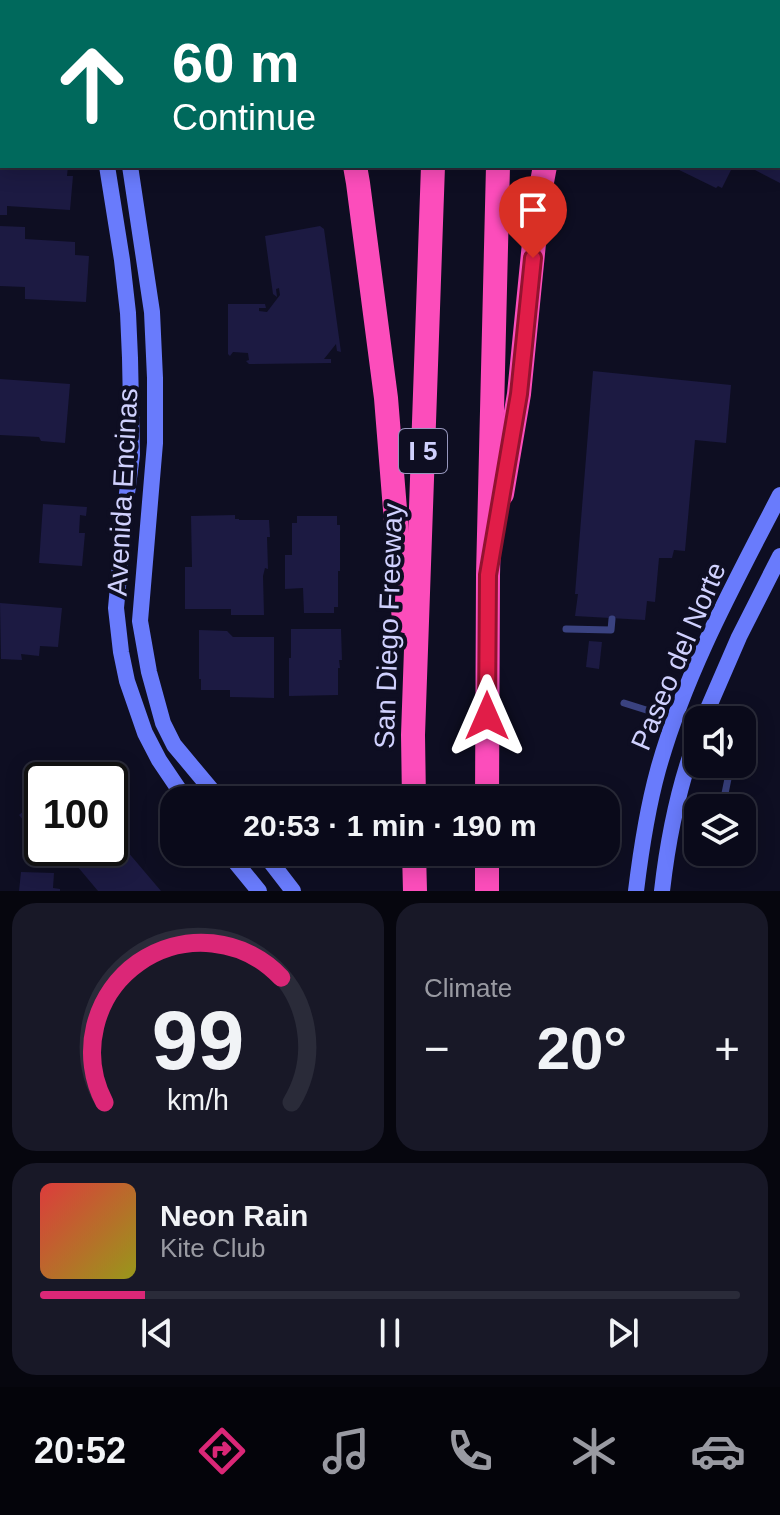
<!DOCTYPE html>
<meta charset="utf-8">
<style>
body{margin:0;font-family:Arial,sans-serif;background:#181827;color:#f1f3f6;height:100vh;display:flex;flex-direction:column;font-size:30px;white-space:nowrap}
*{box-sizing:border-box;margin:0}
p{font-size:26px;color:#999aa2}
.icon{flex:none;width:44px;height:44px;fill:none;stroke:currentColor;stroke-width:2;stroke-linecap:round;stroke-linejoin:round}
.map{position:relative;height:891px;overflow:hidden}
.drawer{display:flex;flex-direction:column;gap:12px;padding:12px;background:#06060e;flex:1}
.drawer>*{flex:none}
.hud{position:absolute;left:0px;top:0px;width:780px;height:168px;box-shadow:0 4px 20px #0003,0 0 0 2px #2a2b39;background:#00695c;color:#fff;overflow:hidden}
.fabs{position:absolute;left:684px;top:706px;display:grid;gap:16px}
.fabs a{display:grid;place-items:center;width:72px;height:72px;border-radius:16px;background:#0a0a1a;box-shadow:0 4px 20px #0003,0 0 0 2px #2a2b39;font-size:40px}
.speed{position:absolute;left:24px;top:762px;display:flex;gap:16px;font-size:40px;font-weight:700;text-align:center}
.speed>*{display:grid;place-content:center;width:104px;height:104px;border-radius:50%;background:#0a0a1a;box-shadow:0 4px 20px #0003,0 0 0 2px #2a2b39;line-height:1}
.speed .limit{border:4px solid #111;border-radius:12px;background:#fff;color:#111}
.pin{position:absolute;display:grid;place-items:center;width:68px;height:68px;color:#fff;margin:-82px -34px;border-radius:50% 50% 50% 0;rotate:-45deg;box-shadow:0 0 8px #0007}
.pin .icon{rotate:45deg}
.me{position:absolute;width:88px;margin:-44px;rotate:0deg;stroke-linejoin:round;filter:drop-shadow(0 0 6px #0008)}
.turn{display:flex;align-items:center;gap:28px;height:168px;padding:0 40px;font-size:36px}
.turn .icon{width:104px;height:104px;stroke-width:2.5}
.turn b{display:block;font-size:56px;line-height:68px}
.big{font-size:60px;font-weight:700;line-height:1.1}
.drawer .card{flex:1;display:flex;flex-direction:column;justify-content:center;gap:12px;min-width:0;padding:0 28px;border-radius:24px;background:#181827}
.drawer .dial{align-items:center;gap:0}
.dial svg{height:208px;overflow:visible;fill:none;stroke:#2a2b39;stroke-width:7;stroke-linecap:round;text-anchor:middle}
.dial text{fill:#f1f3f6;stroke:none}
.song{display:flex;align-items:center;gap:24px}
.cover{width:96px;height:96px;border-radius:12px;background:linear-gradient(135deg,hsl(0 70% 55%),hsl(60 70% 35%))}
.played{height:8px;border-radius:4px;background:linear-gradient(90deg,#db2777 15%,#2a2b39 15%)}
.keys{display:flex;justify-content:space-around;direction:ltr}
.heat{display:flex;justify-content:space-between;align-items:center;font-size:44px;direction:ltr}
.drawer .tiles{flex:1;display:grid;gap:12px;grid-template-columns:1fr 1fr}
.card:last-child{grid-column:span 2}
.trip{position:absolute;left:160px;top:786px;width:460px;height:80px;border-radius:24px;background:#0a0a1a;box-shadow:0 4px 20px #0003,0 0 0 2px #2a2b39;font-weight:700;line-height:80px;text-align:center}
.tab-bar{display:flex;height:128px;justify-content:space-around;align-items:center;background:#04040a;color:#999aa2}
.tab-bar .icon{width:56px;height:56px}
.tab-bar .current{color:#db2777}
.tab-bar b{font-size:36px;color:#f1f3f6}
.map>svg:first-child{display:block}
</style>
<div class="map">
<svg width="780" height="891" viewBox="0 0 780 891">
<rect width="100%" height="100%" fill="#0e0e22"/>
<g fill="#1c1a42">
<path d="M0,166h68l-1,10h6l-3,34 -63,-4v9h-7z"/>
<path d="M671,166h62l-11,22 -4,-2 -2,2z"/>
<path d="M748,166h32v17l-25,-13z"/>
<path d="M0,226l25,1v12l50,3v13l14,1 -3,46 -61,-3v-12l-25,-1z"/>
<path d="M320,226l4,3 17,123 -4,-1 -1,-7 -12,15h7v4l-82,1 -3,-3 3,-1 -1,-7 -15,-1 -3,4 -2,-2v-50h37l1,4h-7v3l8,1 13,-17 -1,-7 -3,1 1,8 -4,-3 -8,-58z"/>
<path d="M593,371l138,14 -5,58 -31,-3 -10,111 -11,-1 -2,8h-13l-4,44 -8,-1 -2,19 -70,-4 3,-22h-3z"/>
<path d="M0,379l70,5 -5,59 -24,-2 -2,-4 -39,-2z"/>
<path d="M43,504l44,3 -1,9 -6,-1 -1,18h6l-3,33 -43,-3z"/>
<path d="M235,515v4h4v1h30l1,17h-3l1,32 -3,-1 -2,8 1,39h-33v-6h-46v-42h7l-1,-51z"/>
<path d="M297,516h40v9h3v46h-2v36h-4v6h-30l-1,-25 -18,1v-34h7v-32h5z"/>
<path d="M0,603l62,5 -4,39 -18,-1 -1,10 -18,-2 1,6 -21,-1z"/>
<path d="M291,629h50l1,31h-3l1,8h-2v27l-49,1v-38h2z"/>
<path d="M199,630l28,1 6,6h41v61l-44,-1v-7h-29v-11h-2z"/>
<path d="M589,641l13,1 -3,27 -13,-2z"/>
<path d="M42,791v45h-5l-18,-21 11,-9 -2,-3z"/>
<path d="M110,831l51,60h-63l-36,-43h48z"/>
<path d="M21,872l33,1 -1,15 7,1v2h-41z"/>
</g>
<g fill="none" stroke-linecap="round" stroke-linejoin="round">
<path stroke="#30b196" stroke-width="3" stroke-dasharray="4 6" stroke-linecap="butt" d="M138,0v2"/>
<g stroke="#3a4280" stroke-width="7">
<path d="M739,0l4,2"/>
<path d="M778,19l2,1"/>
<path d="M778,101l2,-4"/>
<path d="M566,629l45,1 1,-11"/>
<path d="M624,703l51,16"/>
<path d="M722,808l9,-44"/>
</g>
<g stroke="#697bfc" stroke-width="16">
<path d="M69,0v2"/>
<path d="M93,0l1,2"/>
<path d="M107,166l15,94 6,53 2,45 2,97 -6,46 -10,107 5,44 6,29 18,52 14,27 27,40"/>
<path d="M130,166l22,146 3,66v65l-15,178 9,51 14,51 11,22 46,55"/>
<path d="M703,720l36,-83 41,-81"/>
<path d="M227,852l32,39"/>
<path d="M263,852l30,39"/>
<path d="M636,891c5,-41 11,-81 22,-121 27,-97 76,-186 122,-275"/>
<path d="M662,891c6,-53 17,-107 36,-157"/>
</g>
<g stroke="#fc4dbb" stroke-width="24">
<path d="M317,0v2"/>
<path d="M439,2v-2"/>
<path d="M503,2v-2"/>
<path d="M580,2v-2"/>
<path d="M355,166l3,17 28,215 18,223"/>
<path d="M502,494l17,-100 19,-191 7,-37"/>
<path d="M414,800l-1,-65 20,-569"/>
<path d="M487,800l1,-225 10,-409"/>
<path d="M414,852l1,39"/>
<path d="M487,891v-39"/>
</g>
</g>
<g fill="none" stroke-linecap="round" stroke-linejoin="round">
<defs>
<path id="route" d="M487,716l1,-141 31,-181 14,-136"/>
</defs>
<use href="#route" stroke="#92132f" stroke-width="20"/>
<use href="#route" stroke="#e11d48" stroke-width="14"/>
</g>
<g text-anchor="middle" stroke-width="8" stroke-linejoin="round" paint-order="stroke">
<rect fill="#0e0e22" stroke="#9696bc" stroke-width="2" x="399" y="429" width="48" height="44" rx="6"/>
<g font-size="26" font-weight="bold" fill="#d0d1fe">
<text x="423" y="460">I 5</text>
</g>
<g font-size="28" fill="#d0d1fe" stroke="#0e0e22">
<text transform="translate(122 492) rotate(-87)" y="10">Avenida Encinas</text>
<text transform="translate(388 626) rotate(-88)" y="10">San Diego Freeway</text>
<text transform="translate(678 656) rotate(-67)" y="10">Paseo del Norte</text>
</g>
</g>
</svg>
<div class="fabs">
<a><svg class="icon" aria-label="sound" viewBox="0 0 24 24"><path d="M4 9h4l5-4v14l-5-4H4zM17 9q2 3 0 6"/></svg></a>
<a><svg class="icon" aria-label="layers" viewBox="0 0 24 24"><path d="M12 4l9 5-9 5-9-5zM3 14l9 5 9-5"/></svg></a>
</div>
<div class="speed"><div class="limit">100</div></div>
<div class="pin" style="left:533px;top:258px;background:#d93025"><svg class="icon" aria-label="arrive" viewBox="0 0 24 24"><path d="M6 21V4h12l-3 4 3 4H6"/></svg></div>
<svg class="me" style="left:487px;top:716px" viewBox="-20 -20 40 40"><path d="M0-17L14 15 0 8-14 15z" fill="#e11d48" stroke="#fff" stroke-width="4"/></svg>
<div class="trip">20:53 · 1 min · 190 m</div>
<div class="hud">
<div class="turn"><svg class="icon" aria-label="ahead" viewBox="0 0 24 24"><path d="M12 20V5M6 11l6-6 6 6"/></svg><div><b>60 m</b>Continue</div></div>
</div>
</div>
<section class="drawer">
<div class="tiles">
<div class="card dial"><svg viewBox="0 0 100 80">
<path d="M14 69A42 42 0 1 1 86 69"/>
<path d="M14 69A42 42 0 0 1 82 21" stroke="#db2777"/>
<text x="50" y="56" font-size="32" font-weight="700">99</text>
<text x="50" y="72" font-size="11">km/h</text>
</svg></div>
<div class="card"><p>Climate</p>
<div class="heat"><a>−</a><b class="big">20°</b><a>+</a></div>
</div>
<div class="card">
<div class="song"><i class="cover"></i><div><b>Neon Rain</b><p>Kite Club</p></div></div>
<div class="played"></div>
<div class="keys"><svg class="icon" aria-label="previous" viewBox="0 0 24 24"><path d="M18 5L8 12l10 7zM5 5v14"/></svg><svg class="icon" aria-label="pause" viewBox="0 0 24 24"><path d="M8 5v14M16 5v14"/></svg><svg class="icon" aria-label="next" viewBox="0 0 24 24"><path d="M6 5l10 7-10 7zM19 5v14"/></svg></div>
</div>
</div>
</section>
<nav class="tab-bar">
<b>20:52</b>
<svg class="icon current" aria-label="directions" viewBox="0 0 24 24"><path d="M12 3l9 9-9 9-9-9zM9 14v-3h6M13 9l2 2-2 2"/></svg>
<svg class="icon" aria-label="music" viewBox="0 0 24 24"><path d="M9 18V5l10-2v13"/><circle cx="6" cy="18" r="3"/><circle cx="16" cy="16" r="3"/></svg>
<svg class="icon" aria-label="phone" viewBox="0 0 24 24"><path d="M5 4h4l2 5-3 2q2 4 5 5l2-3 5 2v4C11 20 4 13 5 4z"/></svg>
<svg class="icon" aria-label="climate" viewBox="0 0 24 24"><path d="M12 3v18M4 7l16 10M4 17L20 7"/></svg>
<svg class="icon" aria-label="car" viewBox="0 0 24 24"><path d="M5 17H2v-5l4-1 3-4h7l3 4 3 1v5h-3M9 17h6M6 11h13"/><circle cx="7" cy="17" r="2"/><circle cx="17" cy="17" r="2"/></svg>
</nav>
